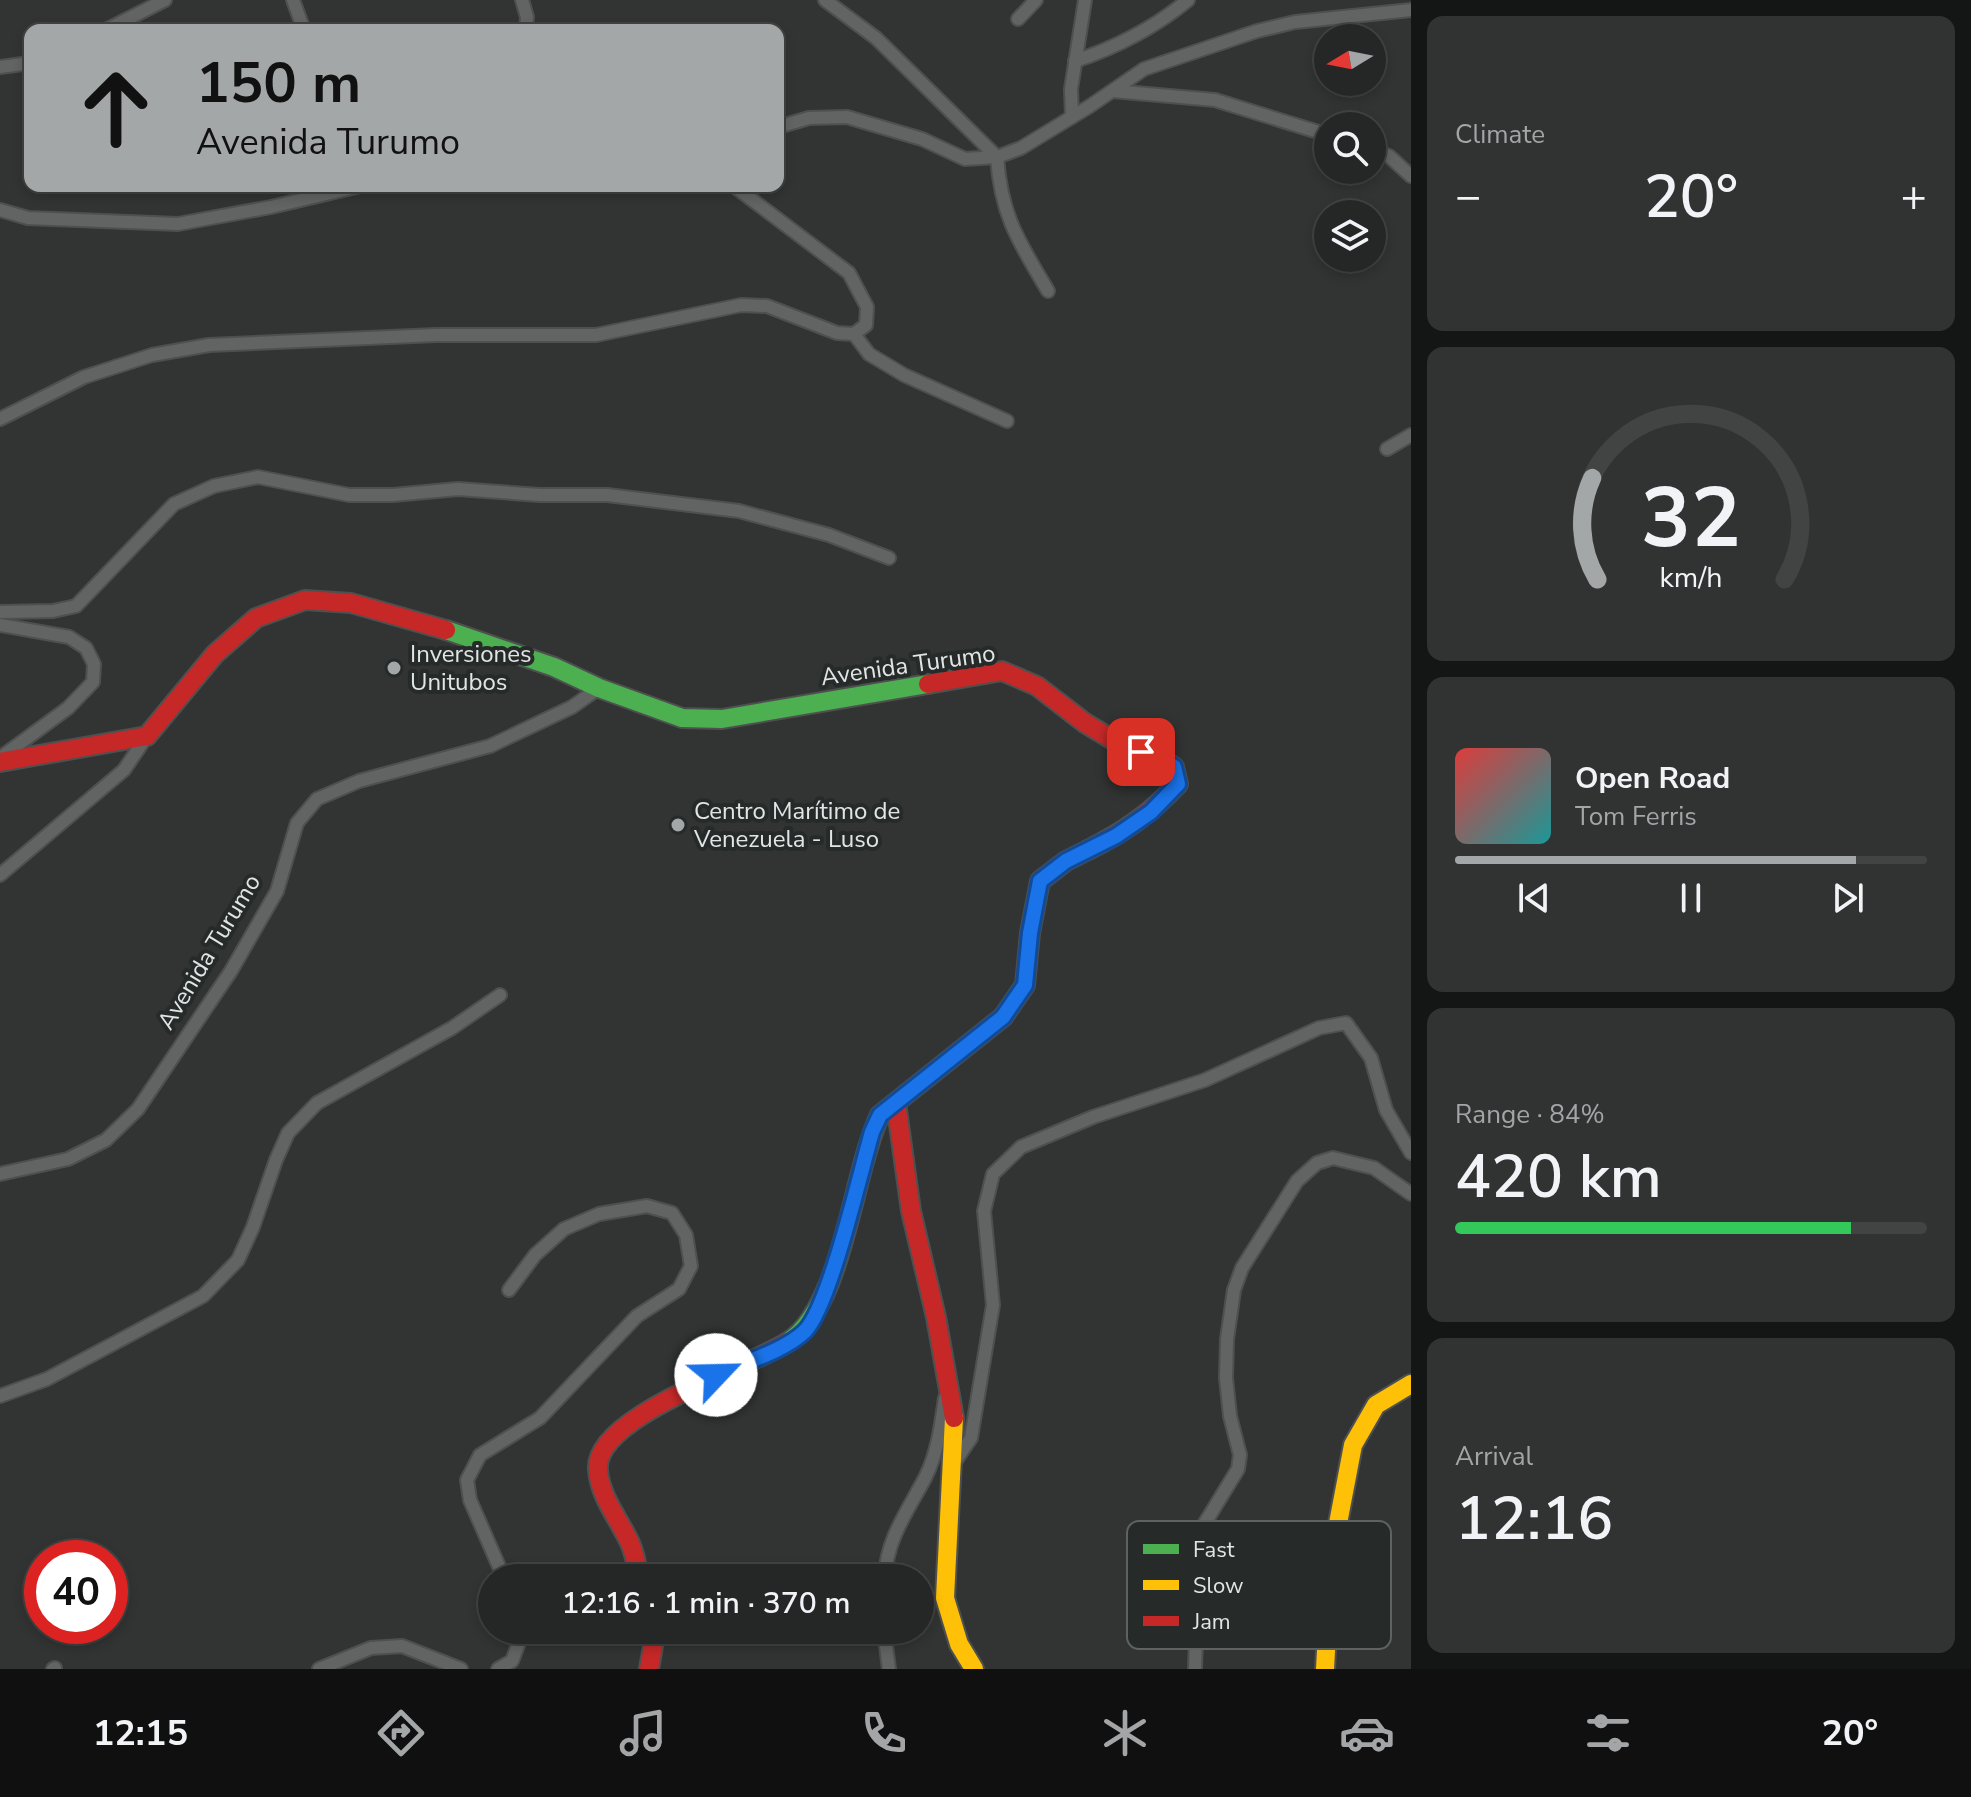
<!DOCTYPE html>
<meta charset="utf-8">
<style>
body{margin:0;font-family:"Nunito Sans",sans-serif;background:#313332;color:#f1f3f6;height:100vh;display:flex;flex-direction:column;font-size:30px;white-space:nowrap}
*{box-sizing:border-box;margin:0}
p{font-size:26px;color:#a3a5a7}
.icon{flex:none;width:44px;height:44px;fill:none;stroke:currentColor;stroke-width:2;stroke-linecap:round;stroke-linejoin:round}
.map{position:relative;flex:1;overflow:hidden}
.drawer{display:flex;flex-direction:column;gap:16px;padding:16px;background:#141515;width:560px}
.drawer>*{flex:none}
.guide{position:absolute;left:24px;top:24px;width:760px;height:168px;border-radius:16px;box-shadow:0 4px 12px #0003,0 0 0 2px #424443;background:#a4a7a7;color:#111;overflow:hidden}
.needle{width:52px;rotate:260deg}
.buttons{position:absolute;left:1314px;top:24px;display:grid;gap:16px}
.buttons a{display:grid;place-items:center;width:72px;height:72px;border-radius:50%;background:#252726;box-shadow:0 4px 12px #0003,0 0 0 2px #424443;font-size:40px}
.speed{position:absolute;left:24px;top:1540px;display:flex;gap:16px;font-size:40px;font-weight:700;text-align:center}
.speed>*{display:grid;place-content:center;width:104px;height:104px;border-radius:50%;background:#252726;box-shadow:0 4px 12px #0003,0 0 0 2px #424443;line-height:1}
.speed .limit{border:12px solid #d22;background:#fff;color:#111}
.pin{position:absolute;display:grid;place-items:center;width:68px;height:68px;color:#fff;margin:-34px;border-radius:16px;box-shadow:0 4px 12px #0006}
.me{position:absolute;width:88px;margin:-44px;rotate:66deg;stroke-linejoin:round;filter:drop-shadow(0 0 6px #0008)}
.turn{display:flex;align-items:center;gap:28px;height:168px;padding:0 40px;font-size:36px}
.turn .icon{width:104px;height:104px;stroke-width:2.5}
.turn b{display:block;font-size:56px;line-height:68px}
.big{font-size:60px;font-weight:600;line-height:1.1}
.drawer .widget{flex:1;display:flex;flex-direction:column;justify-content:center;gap:12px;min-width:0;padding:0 28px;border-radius:16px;background:#313332}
.drawer .dial{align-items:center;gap:0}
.dial svg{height:208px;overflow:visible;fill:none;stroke:#424443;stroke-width:7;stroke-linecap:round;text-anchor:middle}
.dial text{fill:#f1f3f6;stroke:none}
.song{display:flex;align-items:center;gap:24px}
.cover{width:96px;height:96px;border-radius:12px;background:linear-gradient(135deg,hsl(0 70% 55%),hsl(180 70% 35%))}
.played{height:8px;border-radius:4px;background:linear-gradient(90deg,#a4a7a7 85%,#424443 85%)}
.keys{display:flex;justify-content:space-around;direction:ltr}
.heat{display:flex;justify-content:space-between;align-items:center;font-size:44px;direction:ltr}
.charge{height:12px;border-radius:6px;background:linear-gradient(90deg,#34c759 84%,#424443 0)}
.trip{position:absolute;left:478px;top:1564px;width:456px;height:80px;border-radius:40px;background:#252726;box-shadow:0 4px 12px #0003,0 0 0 2px #424443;font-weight:600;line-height:80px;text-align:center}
.tab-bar{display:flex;height:128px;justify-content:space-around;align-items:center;background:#0f100f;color:#a3a5a7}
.tab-bar .icon{width:56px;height:56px}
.tab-bar .active{color:#a4a7a7}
.tab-bar b{font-size:36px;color:#f1f3f6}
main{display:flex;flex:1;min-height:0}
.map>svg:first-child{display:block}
</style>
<main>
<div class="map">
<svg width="1411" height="1669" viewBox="0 0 1411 1669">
<rect width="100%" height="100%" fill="#313433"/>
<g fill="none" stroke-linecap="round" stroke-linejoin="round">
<defs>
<g id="street">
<path d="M293,0l11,30"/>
<path d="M522,0l5,17 -1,13"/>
<path d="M825,0l51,38 121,119c4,59 22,85 51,134"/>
<path d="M1018,19l18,-19"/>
<path d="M106,30l59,-30"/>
<path d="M1075,61c42,-14 79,-33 113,-61"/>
<path d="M0,67l30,-4"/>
<path d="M1113,91l102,9 113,35"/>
<path d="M1072,117l-1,-28 14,-89"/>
<path d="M778,127l31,-9 38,-1 75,22 43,20 32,-2 24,-9 69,-42 54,-37 113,-38 38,-9 116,-12"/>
<path d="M1372,150l17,6 22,20"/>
<path d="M0,210l28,8 150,6 93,-17 89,-21"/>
<path d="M854,334l15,20 35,21 103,46"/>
<path d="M0,419l84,-42 68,-22 57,-10 227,-10h160l145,-30 26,1 70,27 17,1 12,-9 1,-18 -18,-34 -115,-87"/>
<path d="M1387,449l24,-14"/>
<path d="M0,612l53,-1 23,-5 98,-102 40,-18 44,-9 91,18h44l65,-6 82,6h67l132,16 90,24 60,23"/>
<path d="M0,625l69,12 17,11 8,16 -1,18 -25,26 -68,50"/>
<path d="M0,875l124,-105 23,-34"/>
<path d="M0,1174l68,-15 38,-19 32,-31 93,-138 46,-80 20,-68 20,-24 42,-18 131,-35 82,-39 27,-19"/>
<path d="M0,1396l47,-17 156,-83 35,-36 15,-33 23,-67 12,-27 29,-30 135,-75 48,-33"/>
<path d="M954,1463l17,-25 22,-133 -9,-94 9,-37 28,-27 72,-30 112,-37 114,-52 27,-5 25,35 15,52 25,43"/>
<path d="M504,1578l-34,-78 -3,-20 13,-25 60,-37 97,-102 42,-27 12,-23 -5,-31 -14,-22 -25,-7 -48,8 -35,15 -29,26 -26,35"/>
<path d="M885,1578c1,-39 24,-69 41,-102 12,-25 15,-51 19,-78"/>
<path d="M884,1630l5,39"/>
<path d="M53,1669l2,-1"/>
<path d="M319,1669l52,-21 31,-2 59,23"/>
<path d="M498,1669l14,-8 8,-21 -1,-10"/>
<path d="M1195,1669l4,-117 6,-29 33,-54 2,-14 -10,-39 -4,-38 1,-39 7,-49 8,-22 55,-87 20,-18 16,-5 41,10 37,26"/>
</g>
<g id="fast">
<path d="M446,630l108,37 45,21 83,30 40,1 206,-35"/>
<path d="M788,1342c55,-35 64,-168 92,-227l123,-98 22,-32 5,-52 10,-52 26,-20 22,-11"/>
</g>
<g id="slow">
<path d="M954,1418l-9,180 14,46 15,25"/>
<path d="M1325,1669l6,-109 22,-115 23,-40 35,-21"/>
</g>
<g id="jam">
<path d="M928,684l74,-13 35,15 48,37 33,20 39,13 17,11 4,17c-28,30 -54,48 -90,66"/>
<path d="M0,762l147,-26 68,-82 41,-36 49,-18 46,3 95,27"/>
<path d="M896,1103l15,108 25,106 18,101"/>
<path d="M639,1578c-2,-12 -4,-24 -9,-35 -11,-24 -30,-46 -32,-73 -5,-54 150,-102 190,-128"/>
<path d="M649,1669l4,-23 -3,-16"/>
</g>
</defs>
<use href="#street" stroke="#4e5050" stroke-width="16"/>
<use href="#fast" stroke="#4e5050" stroke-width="22"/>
<use href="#slow" stroke="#4e5050" stroke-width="22"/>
<use href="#jam" stroke="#4e5050" stroke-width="22"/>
<use href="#street" stroke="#616463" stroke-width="12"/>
<use href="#fast" stroke="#4caf50" stroke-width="18"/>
<use href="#slow" stroke="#ffc107" stroke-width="18"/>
<use href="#jam" stroke="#c62828" stroke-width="18"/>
</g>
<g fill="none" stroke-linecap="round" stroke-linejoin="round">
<defs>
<path id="route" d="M716,1375c26,-12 69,-24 89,-44 25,-26 55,-158 67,-199l8,-17 123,-98 22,-32 5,-52 10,-52 26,-20 50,-25 35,-24 27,-28 -4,-17 -17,-11 -16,-4"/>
</defs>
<use href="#route" stroke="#114b97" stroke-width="20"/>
<use href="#route" stroke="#1a73e8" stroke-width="14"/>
</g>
<g fill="#a4a7a7" stroke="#262b2a" stroke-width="3">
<circle cx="394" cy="668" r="8"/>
<circle cx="678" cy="825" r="8"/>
</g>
<g text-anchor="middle" stroke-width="8" stroke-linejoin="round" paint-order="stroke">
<g font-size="24" fill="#e2e5e5" stroke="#262b2a" text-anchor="start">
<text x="410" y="662">Inversiones<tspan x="410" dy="28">Unitubos</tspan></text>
<text x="694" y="819">Centro Marítimo de<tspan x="694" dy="28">Venezuela - Luso</tspan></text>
</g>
<g font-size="24" fill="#e2e5e5" stroke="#262b2a">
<text transform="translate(908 665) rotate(-8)" y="8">Avenida Turumo</text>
<text transform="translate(209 952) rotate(-59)" y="8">Avenida Turumo</text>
</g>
</g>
<rect x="1127" y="1521" width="264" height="128" rx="12" fill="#262b2a" stroke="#5e6362" stroke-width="2"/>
<rect x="1143" y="1544" width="36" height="10" fill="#4caf50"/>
<rect x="1143" y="1580" width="36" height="10" fill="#ffc107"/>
<rect x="1143" y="1616" width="36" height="10" fill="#c62828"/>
<g font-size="22" fill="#e2e5e5">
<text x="1193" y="1557">Fast</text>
<text x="1193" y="1593">Slow</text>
<text x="1193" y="1629">Jam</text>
</g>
</svg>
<div class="buttons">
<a><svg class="needle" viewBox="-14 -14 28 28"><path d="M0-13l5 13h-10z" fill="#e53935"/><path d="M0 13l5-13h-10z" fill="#a3a5a7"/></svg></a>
<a><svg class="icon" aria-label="search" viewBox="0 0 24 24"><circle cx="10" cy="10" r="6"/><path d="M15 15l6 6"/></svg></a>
<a><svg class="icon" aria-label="layers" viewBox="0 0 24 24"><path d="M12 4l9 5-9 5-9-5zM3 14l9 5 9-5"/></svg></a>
</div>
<div class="speed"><div class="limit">40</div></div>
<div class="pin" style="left:1141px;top:752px;background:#d93025"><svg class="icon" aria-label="arrive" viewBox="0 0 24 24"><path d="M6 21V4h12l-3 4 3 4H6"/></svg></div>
<svg class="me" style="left:716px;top:1375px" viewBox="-20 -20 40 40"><circle r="19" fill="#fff"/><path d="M0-13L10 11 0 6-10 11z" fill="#1a73e8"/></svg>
<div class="trip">12:16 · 1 min · 370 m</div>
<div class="guide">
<div class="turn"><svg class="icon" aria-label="ahead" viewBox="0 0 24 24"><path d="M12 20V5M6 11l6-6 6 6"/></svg><div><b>150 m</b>Avenida Turumo</div></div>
</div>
</div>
<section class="drawer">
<div class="widget"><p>Climate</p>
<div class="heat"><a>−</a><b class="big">20°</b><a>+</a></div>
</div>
<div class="widget dial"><svg viewBox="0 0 100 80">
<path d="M14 69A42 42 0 1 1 86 69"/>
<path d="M14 69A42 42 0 0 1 12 30" stroke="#a4a7a7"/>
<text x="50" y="56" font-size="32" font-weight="700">32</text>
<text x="50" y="72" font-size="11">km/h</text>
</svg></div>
<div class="widget">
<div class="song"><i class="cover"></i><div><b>Open Road</b><p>Tom Ferris</p></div></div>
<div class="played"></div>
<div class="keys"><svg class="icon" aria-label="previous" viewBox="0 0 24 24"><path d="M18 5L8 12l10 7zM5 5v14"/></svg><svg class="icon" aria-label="pause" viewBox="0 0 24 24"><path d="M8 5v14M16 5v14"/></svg><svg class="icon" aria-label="next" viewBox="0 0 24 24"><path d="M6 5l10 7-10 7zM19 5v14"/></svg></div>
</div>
<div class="widget"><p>Range · 84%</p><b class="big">420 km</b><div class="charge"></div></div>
<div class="widget"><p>Arrival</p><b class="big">12:16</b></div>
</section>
</main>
<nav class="tab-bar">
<b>12:15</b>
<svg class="icon active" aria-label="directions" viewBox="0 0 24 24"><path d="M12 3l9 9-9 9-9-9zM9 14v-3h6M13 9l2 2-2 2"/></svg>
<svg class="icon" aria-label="music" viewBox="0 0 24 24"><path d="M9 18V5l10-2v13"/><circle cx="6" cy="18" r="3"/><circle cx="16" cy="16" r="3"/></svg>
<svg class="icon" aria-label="phone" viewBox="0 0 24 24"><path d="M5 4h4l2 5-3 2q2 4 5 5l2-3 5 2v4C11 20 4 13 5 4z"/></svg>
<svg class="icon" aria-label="climate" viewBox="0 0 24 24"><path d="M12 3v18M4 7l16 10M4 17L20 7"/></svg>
<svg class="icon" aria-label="car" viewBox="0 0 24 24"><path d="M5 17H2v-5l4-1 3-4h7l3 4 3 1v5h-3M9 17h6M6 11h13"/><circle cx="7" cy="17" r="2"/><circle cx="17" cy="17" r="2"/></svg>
<svg class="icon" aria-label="filters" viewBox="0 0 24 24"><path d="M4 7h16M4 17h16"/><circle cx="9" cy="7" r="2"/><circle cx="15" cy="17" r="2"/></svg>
<b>20°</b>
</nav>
